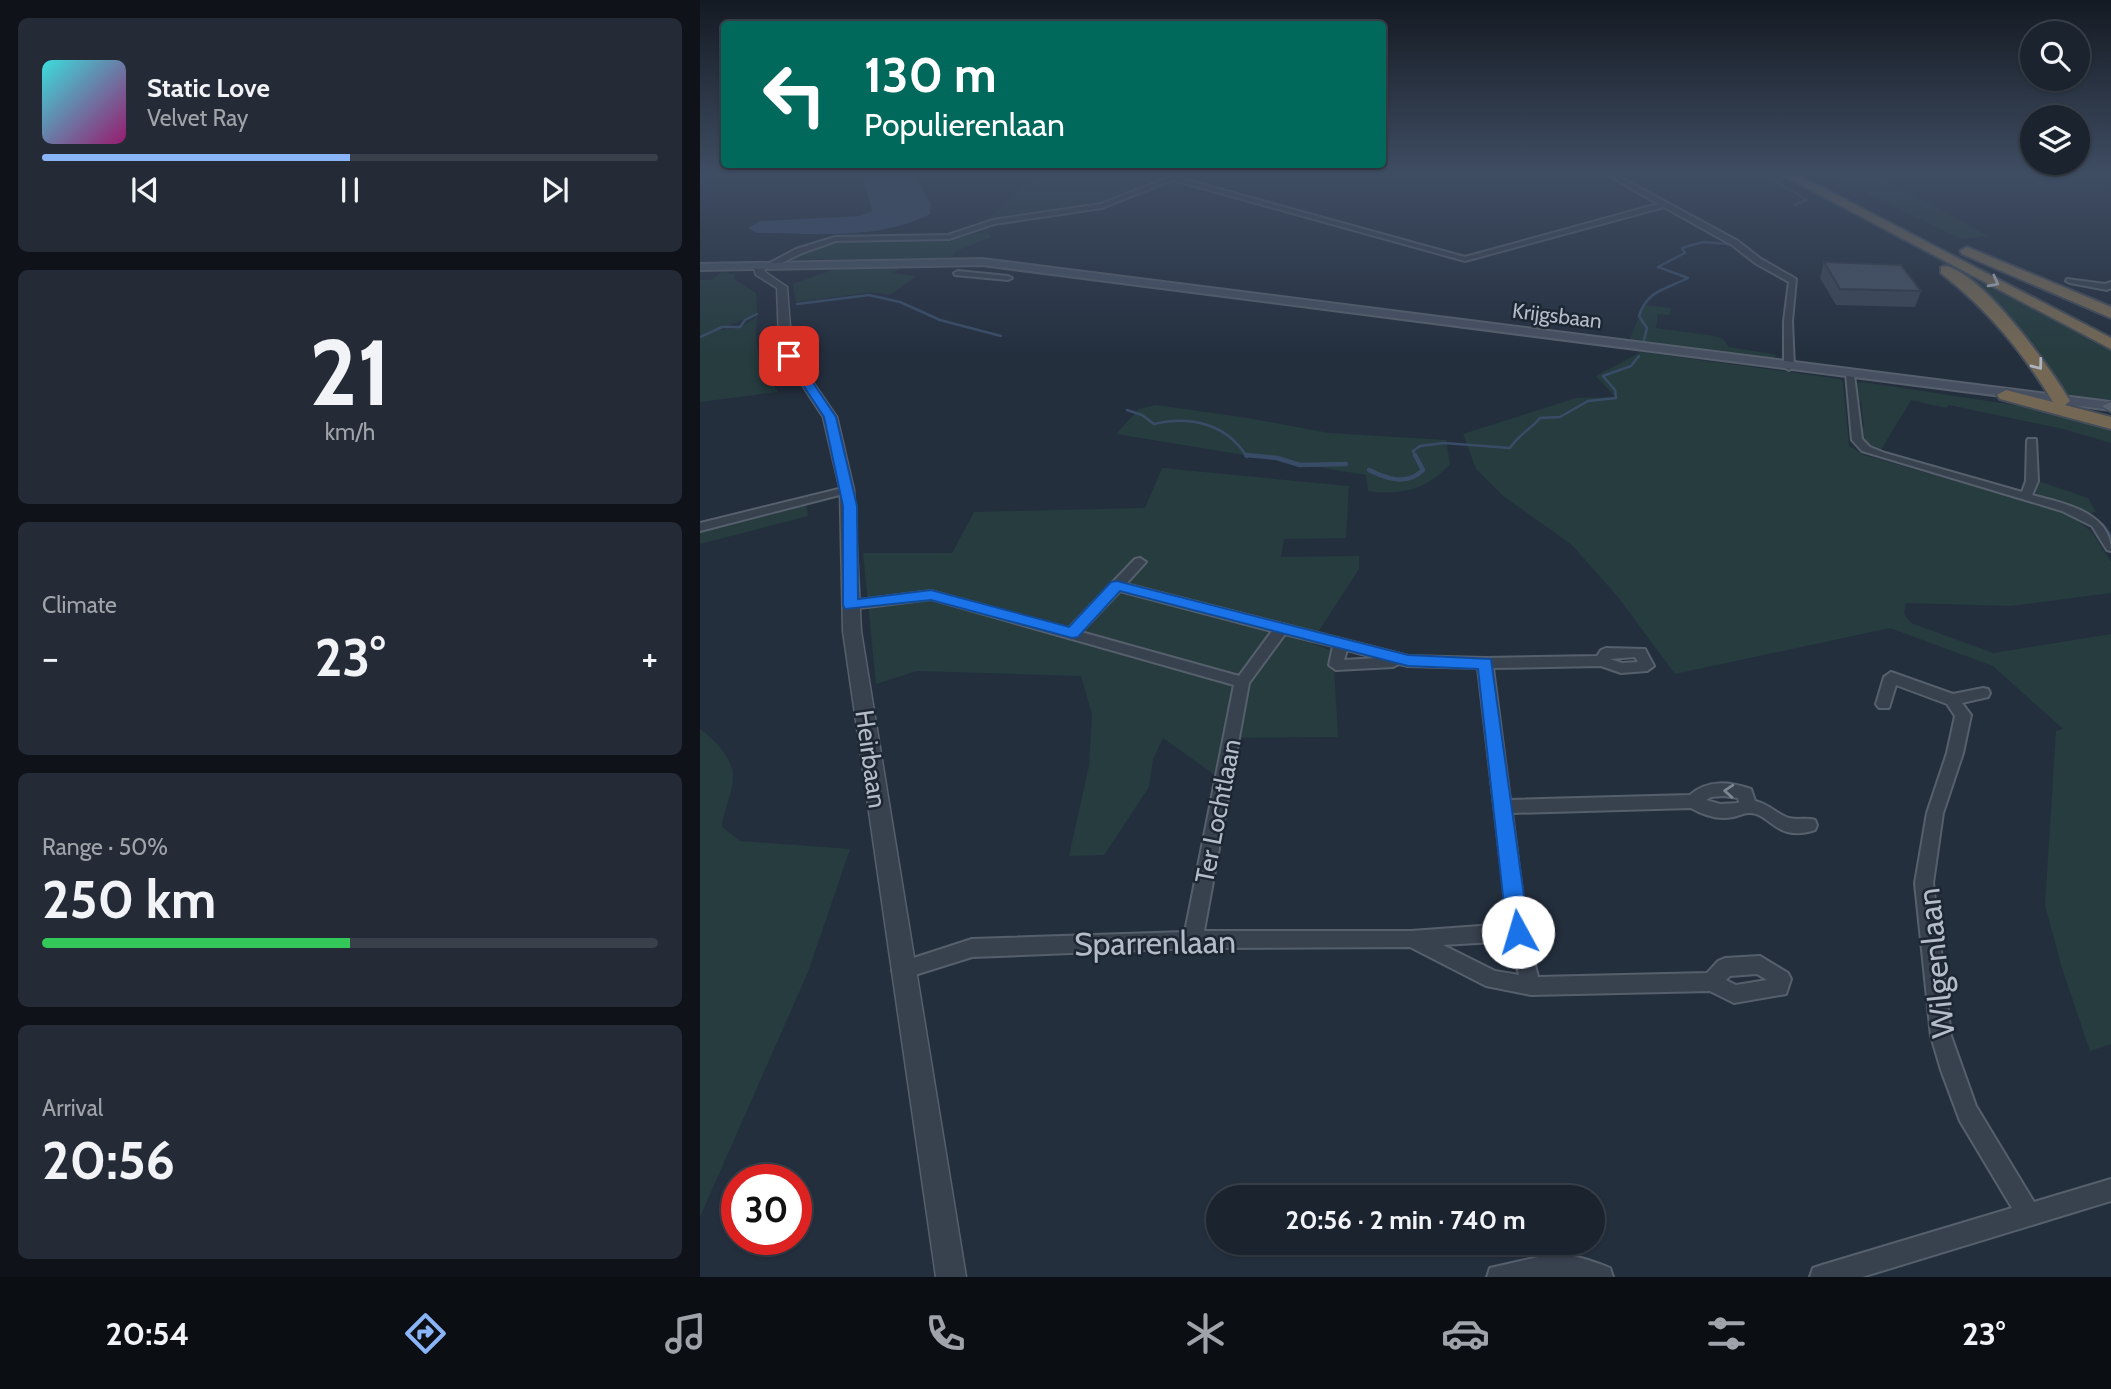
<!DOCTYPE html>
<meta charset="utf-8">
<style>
body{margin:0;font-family:Cabin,sans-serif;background:#242b36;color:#f1f3f6;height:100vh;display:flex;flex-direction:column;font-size:26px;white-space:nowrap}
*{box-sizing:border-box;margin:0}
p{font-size:23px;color:#a0a4aa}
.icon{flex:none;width:38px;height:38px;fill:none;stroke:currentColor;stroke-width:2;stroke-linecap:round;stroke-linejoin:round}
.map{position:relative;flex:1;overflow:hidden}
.panel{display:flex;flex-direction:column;gap:18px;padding:18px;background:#0f1319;width:700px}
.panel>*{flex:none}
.hud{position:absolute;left:21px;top:21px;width:665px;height:147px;border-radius:7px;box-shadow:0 2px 5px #0004,0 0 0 2px #39404a;background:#00695c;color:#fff;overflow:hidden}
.buttons{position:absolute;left:1320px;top:21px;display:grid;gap:14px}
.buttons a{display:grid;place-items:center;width:70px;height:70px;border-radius:50%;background:#1b232e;box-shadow:0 2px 5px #0004,0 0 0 2px #39404a;font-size:35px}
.speed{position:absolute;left:21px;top:1164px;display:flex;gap:14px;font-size:35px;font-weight:700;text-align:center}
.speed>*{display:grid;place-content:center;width:91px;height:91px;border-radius:50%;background:#1b232e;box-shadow:0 2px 5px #0004,0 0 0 2px #39404a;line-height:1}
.speed .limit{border:10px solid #d22;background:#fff;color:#111}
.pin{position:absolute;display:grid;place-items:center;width:60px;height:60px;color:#fff;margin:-30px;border-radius:14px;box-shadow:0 4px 10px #0006}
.me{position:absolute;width:77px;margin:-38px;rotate:354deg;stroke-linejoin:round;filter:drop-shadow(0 0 5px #0008)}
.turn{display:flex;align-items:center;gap:24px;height:147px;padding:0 28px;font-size:32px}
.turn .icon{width:91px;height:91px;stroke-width:2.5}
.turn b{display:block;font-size:49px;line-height:60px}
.big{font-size:52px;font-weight:700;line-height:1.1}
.panel .card{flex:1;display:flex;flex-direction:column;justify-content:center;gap:10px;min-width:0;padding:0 24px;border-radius:10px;background:#242b36}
.panel .dial{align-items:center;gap:0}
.dial b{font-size:91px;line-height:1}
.song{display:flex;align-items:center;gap:21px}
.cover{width:84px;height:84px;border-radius:10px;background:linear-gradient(135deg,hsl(180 70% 55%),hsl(320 70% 35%))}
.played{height:7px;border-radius:4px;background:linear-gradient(90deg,#8ab4f8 50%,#39404a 50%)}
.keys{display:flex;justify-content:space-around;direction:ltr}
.heat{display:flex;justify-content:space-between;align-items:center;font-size:38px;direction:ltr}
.charge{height:10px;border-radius:5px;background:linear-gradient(90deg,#34c759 50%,#39404a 0)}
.trip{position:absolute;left:506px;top:1185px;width:399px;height:70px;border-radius:35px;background:#1b232e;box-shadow:0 2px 5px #0004,0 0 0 2px #39404a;font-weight:700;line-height:70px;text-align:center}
.menu{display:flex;height:112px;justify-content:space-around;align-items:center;background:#0b0e12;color:#a0a4aa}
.menu .icon{width:49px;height:49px}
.menu .active{color:#8ab4f8}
.menu b{font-size:32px;color:#f1f3f6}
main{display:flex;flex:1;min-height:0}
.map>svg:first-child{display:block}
</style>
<main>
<section class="panel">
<div class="card">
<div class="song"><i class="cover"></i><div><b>Static Love</b><p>Velvet Ray</p></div></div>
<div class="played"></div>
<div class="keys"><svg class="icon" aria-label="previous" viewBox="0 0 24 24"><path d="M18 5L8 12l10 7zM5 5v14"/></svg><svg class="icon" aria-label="pause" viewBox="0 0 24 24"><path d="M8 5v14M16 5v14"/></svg><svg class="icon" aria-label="next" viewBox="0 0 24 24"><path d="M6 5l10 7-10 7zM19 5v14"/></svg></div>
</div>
<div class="card dial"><b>21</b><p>km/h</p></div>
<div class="card"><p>Climate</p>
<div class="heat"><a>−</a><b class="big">23°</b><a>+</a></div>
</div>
<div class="card"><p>Range · 50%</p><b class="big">250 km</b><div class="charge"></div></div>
<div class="card"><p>Arrival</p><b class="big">20:56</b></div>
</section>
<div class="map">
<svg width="1411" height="1277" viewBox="0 0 1411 1277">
<rect width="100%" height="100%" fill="#242f3e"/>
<g fill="#263c3f">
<path d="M337,175h137c-59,33 -124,35 -189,46z"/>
<path d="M1129,175h48l111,61 -27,3z"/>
<path d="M287,232l5,5 -36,14 -5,7 -167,2 52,-19h89z"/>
<path d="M1232,257l179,94v49l-39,-3 -10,-4 -88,-105z"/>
<path d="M205,266l-12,7 23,3 -26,19 -18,-3 -76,10 -3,-18 44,-16z"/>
<path d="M22,272l13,2 -1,5 22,14 1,21 -38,16 20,-2 18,-11c-4,33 4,48 21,75l-78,10v-122h11z"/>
<path d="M944,305l27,3 -2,7 -11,-1 -2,14 59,8 8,3 6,8 49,8 -10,6 -140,-18z"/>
<path d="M941,352l199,27 3,3 6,64 15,9 185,53 22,8 21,16 19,30v31l-100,13 -105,-3 -2,11 7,9 82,30 118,-19v410l-21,7 -28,-83 -17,-63 11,-174 7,-2 -70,-63 -103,-38 -215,46 -57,-77 -46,-52 -70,-50 -26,-26 -13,-35 113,-36 39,-1 -19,-21z"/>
<path d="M1163,382l164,25 84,22v14l-48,-14 -114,-24 -3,3 -35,-8 -32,53 -20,-13v-11l5,-2 -3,-25 -6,-4 -1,-15z"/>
<path d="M456,405l92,13 81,15 117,7 4,24c-22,25 -49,32 -82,27l-2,-16 -250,-41 23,-25z"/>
<path d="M462,468l187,18 -3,52 -62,1 -3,18 78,-1v13l-48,74 22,8 5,86 -112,1 -7,40 -56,-40 -10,21 -4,28 -45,68 -35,1 20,-90 3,-52 -11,-38 -164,-5 -41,13 -13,-131h89l22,-41 171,-4z"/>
<path d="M1338,481l50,17 8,14 -9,2 -53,-18z"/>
<path d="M106,504l2,12 -108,28v-12z"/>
<path d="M0,729c14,10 34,30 33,49 0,15 -10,32 -11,49l18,14 110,8 -42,123 -108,245z"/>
</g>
<path fill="#394c67" d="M162,175h53l16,30 -1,9c-53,27 -115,19 -173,19l-9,-5 12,-7 100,-5 12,-5z"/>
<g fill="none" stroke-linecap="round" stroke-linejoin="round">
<g stroke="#394c67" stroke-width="2.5">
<path d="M1064,175l43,25 -12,5"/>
<path d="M97,304l72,-9 31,7 40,18 61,16"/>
<path d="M0,337l22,-10h18l5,-7 12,-6"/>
<path d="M944,340l3,-12 -8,-12c8,-26 28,-27 49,-38l-30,-11 27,-14 -3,-5 21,-6 25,2"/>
<path d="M427,410l15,5 12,9c36,-9 73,0 93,33"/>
<path d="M716,457l-3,-6 7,-5 24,-3 66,5c8,-13 20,-18 30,-30l20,-1 28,-16 28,-3 -1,-8 -12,-14 28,-10 8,-10"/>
</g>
<g stroke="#394c67" stroke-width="4.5">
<path d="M546,455l31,3 23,7 46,-1"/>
<path d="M669,470c18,9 38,16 54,0l-8,-15"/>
<path d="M1402,525l9,13"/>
</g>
<defs>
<g id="minor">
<path d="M474,175h9l-4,3 286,79 193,-53 -50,-29h8l122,66 23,18 35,20 -4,42 2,46 -5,3 -5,-3v-46l5,-39 -34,-19 -23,-18 -68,-38 -199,54 -292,-81 -71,28 -108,16 -45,15 -113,2 -34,12 -29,14 -7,-2 30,-16 39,-12 113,-2 45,-15 108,-16z"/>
<path d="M258,271l50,5 4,2 -4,2 -53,-5 -1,-2z"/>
<path d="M1367,279l38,5 6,-2v6l-4,2 -37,-7 -4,-2z"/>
<path d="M1146,373l8,2 8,64 8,8 15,6 137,39 4,-11 1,-40 1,-2h8l2,42 -6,14c31,8 79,17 79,56l-4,-1 -15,-24 -30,-15 -200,-60 -10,-11z"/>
<path d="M147,487l4,1v4l-151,39v-8z"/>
<path d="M440,558l6,4 -20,22 282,72 77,2 112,-2 4,-6 5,-2 39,1 9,17 -7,5 -26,2 -20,-7 -108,2 17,132 180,-5c18,-16 40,-13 61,-6l4,12c13,3 20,11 31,16 9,4 20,0 29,3l2,5 -2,5c-40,13 -45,-18 -66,-17 -5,0 -11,3 -16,4 -14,3 -30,-2 -42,-9l-179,5 15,119 11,45 169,-4 11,-12 7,-3 35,-2 28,17 3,6 -5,15 -52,9 -24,-12 -179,4 -45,-9 -76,-39 -217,1 -221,9 -70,22 -7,-3 -3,-6 3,-6 77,-25 213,-7 49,-247 -303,-86 -80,10 -7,-4 7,-4 80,-10 137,38 67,-70zM420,591l152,40 -33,45 -158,-44zM585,634l48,12 -4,19 7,5 57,-3 6,-3 9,2 70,2 30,256 -97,7h-207l45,-248zM647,650l30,8 -33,2zM935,657l3,5 -16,1 -12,-4zM1024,796l14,2 1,5 -19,1 -14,-4 5,-3zM811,941l8,34 -24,-4 -52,-26zM1057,974l10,6 -31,5 -10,-5 4,-4z"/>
<path d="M1191,672l62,22 30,-6 5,1 2,4 -2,4 -26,6 9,12 -8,38 -20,60 -10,70 18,153 25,70 58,96 77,-23v22l-249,76h-52l3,-9 9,-3 190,-57 -52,-87 -19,-51 -10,-34 -16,-153 12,-70 20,-60 8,-37 -8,-12 -51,-19 -7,23h-10l-3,-4 8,-27z"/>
<path d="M851,1254c21,0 39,6 59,14l3,9h-126l3,-9z"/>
</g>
<path id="tertiary" d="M58,263l4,1 3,8 22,15 4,53 4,16 42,61 17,73 7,141 105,646h-30l-93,-646 -3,-141 -17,-73 -40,-61 -4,-16 -2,-52 -21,-13 -3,-9z"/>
<path id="secondary" d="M282,259l1128,143 1,8 -1129,-145 -282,5v-6z"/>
<path id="primary" d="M1411,402v10l-9,-6z"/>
<g id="motorway">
<path d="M1083,175h15l313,163v11z"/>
<path d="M1267,247l144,60v11l-149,-64 -2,-3z"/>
<path d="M1246,266c39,10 103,100 124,135l-5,4 46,12v12l-111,-30 -3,-4 9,-5 47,12c-31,-51 -65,-92 -112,-129v-6z"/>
</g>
</defs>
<use href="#minor" stroke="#565f6c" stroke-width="4"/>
<use href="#tertiary" stroke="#565f6c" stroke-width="3"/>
<use href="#secondary" stroke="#565f6c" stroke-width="4"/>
<use href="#primary" stroke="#414a57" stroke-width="3"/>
<use href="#motorway" stroke="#434c59" stroke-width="4"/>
<use href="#minor" fill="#38414e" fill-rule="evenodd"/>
<use href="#tertiary" fill="#38414e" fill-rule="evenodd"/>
<use href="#secondary" fill="#465061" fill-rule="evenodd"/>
<use href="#primary" fill="#56606e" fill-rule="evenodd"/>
<use href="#motorway" fill="#746855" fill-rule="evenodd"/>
</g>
<path fill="#3b4654" d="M1124,262l97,29 -6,16 -79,-2 -16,-27z"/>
<path fill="#455162" stroke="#303945" stroke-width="2" d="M1124,262l77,3 20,26 -81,-2z"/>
<defs><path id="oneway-chevron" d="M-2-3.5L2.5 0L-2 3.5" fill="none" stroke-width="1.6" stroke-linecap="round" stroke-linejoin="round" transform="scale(1.75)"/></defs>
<g stroke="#aeb4bd">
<use href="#oneway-chevron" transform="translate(1294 282) rotate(28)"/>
<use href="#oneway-chevron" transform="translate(1338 365) rotate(53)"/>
</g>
<use stroke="#7c8592" href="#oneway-chevron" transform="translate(1029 791) rotate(-176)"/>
<linearGradient id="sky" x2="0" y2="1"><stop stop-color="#141a22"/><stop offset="0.49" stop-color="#3f4d63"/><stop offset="1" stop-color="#3f4d63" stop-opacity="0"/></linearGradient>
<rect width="1411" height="354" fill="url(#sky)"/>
<path fill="#1a73e8" stroke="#114b97" stroke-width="2" d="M85,353h8l43,64 21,89 1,93 73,-9 138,37 42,-45 6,-1 291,74 83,4 38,273 -3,6 -8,3 -7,-3 -4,-6 -29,-263 -70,-3 -288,-75 -42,46 -6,1 -141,-38 -86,9 -2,-4v-99l-19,-89 -40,-61z"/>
<g text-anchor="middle" stroke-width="5" stroke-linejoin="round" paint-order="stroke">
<g font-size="21" fill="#b4bcc9" stroke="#1d2633">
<text transform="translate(857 316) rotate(7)" y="7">Krijgsbaan</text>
</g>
<g font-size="26" fill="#b4bcc9" stroke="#1d2633">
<text transform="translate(171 759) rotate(82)" y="9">Heirbaan</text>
<text transform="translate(518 811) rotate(-79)" y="9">Ter Lochtlaan</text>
</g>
<g font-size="32" fill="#b4bcc9" stroke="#1d2633">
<text transform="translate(455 943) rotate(-1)" y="11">Sparrenlaan</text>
<text transform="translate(1236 963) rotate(-96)" y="11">Wilgenlaan</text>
</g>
</g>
</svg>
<div class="buttons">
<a><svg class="icon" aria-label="search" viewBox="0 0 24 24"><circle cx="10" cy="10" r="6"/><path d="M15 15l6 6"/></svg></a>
<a><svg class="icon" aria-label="layers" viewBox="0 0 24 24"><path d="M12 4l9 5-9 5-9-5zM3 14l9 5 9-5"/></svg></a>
</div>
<div class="speed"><div class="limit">30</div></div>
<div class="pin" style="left:89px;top:356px;background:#d93025"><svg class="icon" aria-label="arrive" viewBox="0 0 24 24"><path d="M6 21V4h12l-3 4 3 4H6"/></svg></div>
<svg class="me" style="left:818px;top:932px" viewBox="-20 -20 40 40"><circle r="19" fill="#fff"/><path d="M0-13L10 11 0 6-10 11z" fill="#1a73e8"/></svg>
<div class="trip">20:56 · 2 min · 740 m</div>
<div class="hud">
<div class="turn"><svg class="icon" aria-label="left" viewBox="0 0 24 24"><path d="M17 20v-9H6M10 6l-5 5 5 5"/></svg><div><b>130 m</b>Populierenlaan</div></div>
</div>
</div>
</main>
<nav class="menu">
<b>20:54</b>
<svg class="icon active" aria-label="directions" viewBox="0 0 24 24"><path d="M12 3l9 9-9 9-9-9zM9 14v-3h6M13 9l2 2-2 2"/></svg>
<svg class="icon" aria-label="music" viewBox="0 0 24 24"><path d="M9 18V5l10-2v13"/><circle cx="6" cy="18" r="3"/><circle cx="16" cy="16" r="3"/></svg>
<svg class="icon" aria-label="phone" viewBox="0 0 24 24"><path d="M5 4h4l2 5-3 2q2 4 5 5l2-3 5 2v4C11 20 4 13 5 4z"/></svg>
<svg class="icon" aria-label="climate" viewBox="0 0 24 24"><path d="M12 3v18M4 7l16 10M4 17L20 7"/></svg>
<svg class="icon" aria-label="car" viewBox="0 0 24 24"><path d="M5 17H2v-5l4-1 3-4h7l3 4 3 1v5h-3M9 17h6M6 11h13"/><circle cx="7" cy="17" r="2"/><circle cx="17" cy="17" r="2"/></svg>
<svg class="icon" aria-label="filters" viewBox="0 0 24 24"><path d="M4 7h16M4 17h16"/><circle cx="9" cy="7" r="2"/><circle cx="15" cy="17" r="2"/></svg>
<b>23°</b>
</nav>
